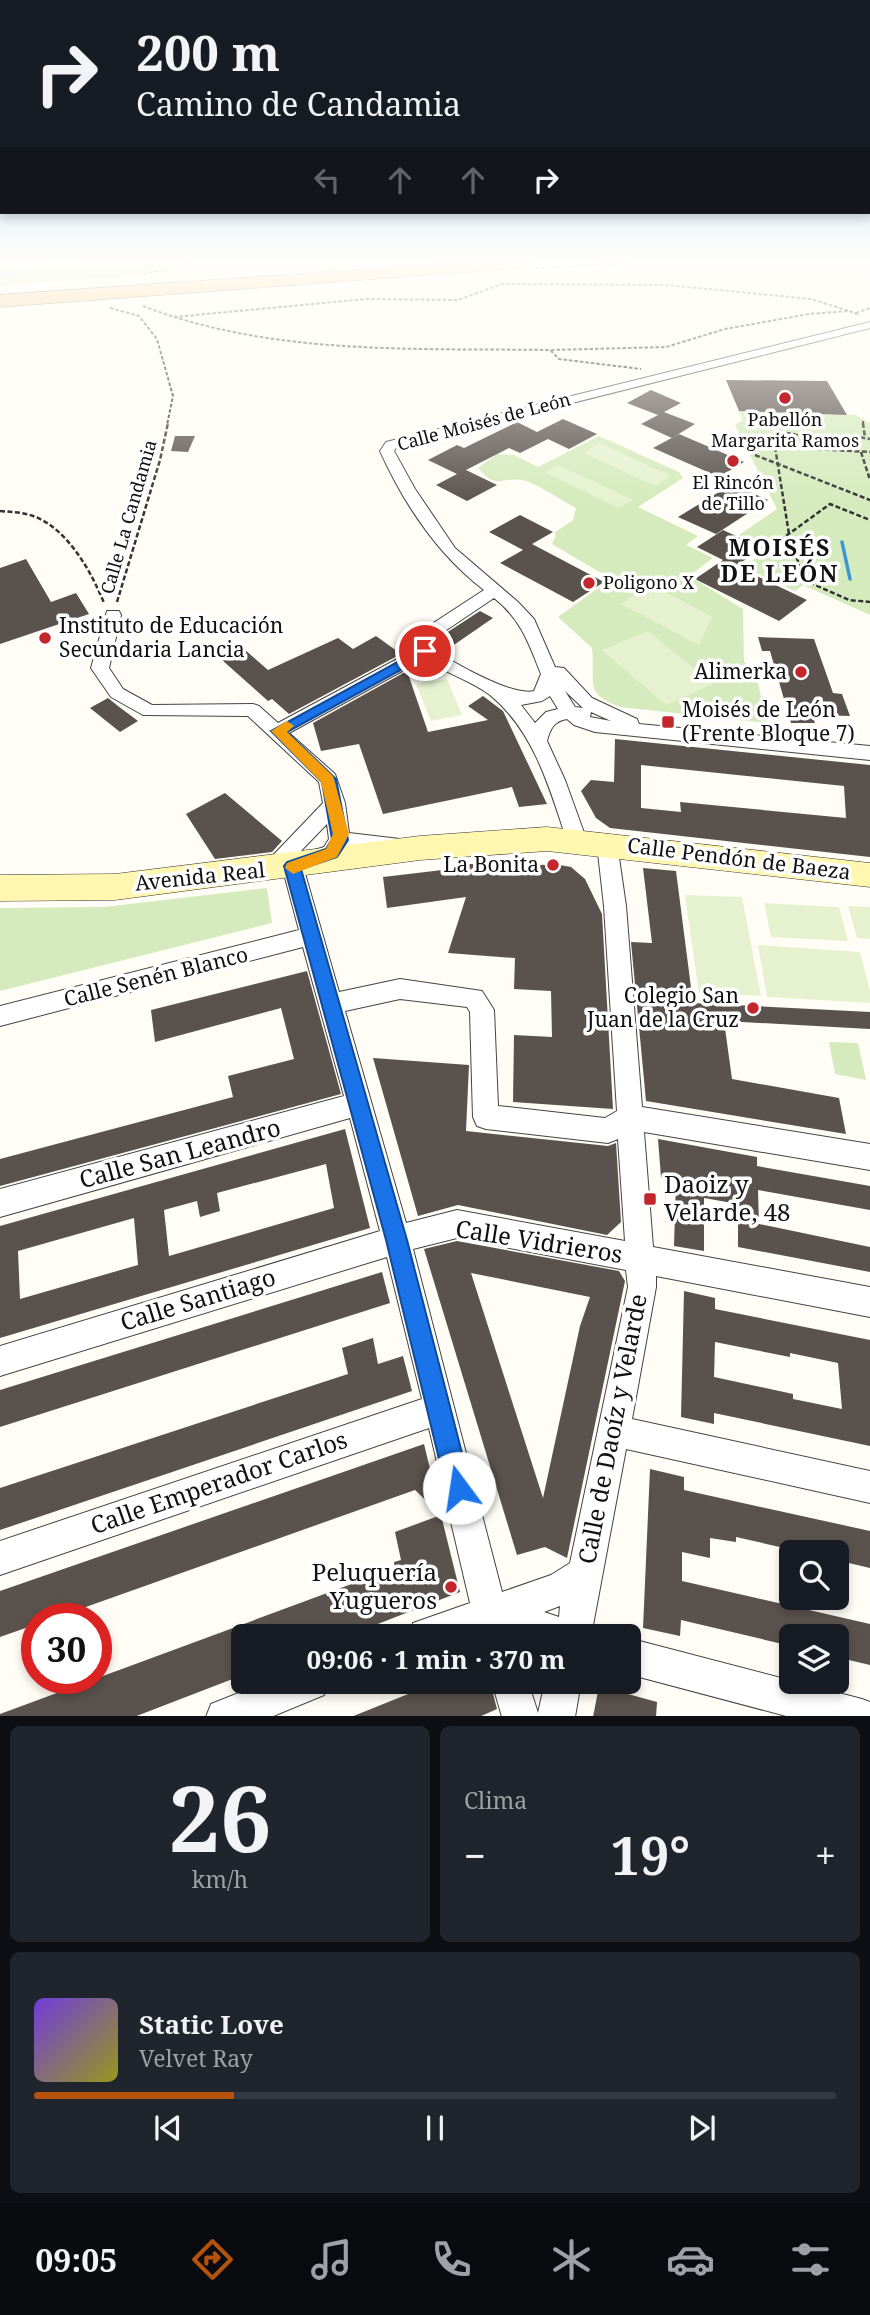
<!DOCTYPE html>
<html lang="es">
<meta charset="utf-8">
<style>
body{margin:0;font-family:"Noto Serif",serif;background:#20242c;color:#f1f3f6;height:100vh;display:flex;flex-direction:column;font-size:26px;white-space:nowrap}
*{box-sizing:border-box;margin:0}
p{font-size:23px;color:#9ea1a6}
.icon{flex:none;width:38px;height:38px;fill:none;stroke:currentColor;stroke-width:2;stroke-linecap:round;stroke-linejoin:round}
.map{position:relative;height:1716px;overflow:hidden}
.drawer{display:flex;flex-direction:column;gap:10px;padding:10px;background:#0d0f14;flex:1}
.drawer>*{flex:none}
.hud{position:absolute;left:0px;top:0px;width:872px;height:214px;box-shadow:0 4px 10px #0003;background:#171b24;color:#f1f3f6;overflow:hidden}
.fabs{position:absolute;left:779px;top:1540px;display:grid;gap:14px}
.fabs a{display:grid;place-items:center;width:70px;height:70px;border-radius:10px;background:#171b24;box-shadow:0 4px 10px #0003;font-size:35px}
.speed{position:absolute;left:21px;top:1603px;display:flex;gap:14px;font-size:35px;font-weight:700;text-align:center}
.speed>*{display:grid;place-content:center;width:91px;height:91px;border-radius:50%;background:#171b24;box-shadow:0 4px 10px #0003;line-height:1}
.speed .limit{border:10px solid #d22;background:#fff;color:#111}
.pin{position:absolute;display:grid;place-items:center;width:60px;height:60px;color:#fff;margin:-30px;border:4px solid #fff;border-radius:50%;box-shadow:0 2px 7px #0007}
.me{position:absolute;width:77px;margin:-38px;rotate:346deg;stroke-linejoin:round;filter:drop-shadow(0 0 5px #0008)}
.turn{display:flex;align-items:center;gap:24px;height:147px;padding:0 21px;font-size:32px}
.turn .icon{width:91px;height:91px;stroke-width:2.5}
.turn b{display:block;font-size:49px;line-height:60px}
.lanes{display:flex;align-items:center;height:66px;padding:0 21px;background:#0003;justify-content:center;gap:35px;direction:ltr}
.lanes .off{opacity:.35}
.big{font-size:52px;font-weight:700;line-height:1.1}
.drawer .tile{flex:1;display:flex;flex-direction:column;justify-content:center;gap:10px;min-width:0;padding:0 24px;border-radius:10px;background:#20242c}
.drawer .dial{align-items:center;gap:0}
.dial b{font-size:91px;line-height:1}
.song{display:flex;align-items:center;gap:21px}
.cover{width:84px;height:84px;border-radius:10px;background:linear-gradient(135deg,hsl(260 70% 55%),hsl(60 70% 35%))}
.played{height:7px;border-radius:4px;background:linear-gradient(90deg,#b45309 25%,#363941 25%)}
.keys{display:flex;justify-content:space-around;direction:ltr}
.heat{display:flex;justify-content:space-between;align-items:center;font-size:38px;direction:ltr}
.drawer .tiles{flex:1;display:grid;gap:10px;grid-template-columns:1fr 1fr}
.tile:last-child{grid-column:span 2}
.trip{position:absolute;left:231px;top:1624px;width:410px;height:70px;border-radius:10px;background:#171b24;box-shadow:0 4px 10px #0003;font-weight:700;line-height:70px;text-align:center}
.tabs{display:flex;height:112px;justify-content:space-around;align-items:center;background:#090b0e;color:#9ea1a6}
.tabs .icon{width:49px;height:49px}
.tabs .on{color:#b45309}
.tabs b{font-size:32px;color:#f1f3f6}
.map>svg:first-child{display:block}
</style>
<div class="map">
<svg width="870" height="1717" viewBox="0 0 870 1717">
<rect width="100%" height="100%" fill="#fffdf5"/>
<g fill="#d5ebbd">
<path d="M0,263h193l-60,13 -133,10z"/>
<path d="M739,411l117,4 14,8v192l-67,-30 -8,6 -51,-24 24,-18 -29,-14 38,-26 -42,-84 8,-5z"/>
<path d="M599,436l80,36 4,6 -45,29 60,29 -12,9 27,13 -24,18 54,33 1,53 11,8 12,53 -147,-16c-38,-14 -24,-26 -28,-59l-34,-31 53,-38 -59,-35 4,-9 -2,-2 19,-13 3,-12c-14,-7 -41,-26 -54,-28 -21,-3 -26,10 -44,-12l19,-14 17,1 24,12z"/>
<path d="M267,888l5,35 -272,68v-83l104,-1z"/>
<path d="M829,1042l29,1 8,37 -31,-6z"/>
</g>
<g fill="#e6f2cf">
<path d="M599,443l72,33 -16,10 -71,-33z"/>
<path d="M558,465l76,35 -16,8 -73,-36z"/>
<path d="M650,584l62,33 -13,28 -78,-41z"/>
<path d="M648,631l65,53 -47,21 -64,-55z"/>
<path d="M447,679l15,36 -31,6 -15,-37z"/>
<path d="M685,895l57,2 19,99 -62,-3z"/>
<path d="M764,903l75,4 9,34 -77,-4z"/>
<path d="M848,906l22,1v32l-13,-1z"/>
<path d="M758,945l102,7 10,39v12l-103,-6z"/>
</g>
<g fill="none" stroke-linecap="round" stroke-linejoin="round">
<path stroke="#3f96cf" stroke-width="3.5" d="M842,542l8,37"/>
<path fill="#b9e0f7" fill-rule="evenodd" d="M52,263h20l-72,14v-6z"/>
</g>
<g fill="#5a524d" fill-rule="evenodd">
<path d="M726,380l101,1 20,34 -108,-4z"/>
<path d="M651,390l30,13 -17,9 31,12 -23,14 -31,-14 17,-9 -31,-12z"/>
<path d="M563,419l34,15 -28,15 -21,-10 -28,14 -11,-5 -43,22 31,15 -30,16 -31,-16 21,-11 -29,-14 29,-15 7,3 53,-26 20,10z"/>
<path d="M679,434l21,9 44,19 -25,15 -66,-29z"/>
<path d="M175,436h20l-7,16 -17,-1z"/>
<path d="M732,484l36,16 -52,34 -38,-17z"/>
<path d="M520,515l33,17 -21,12 72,38 -31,20 -73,-39 23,-13 -34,-18z"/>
<path d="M723,530l39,18 -26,18 71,34 -28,21 -84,-42 28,-19 -26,-13z"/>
<path d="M26,559l25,43 25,-9 13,21 -89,30v-76z"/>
<path d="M480,611l13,7 -45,31 -14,-8z"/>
<path d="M376,636l25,18 -112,60 -17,-15 -4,2 -46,-41 22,-11 24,21 70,-32 15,11z"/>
<path d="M758,637l56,2 19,54 9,1 8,22 -38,-1 3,8h-24l-21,-72h-8z"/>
<path d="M407,671l21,61 60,-12 -20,-14 15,-10 20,15 44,93 -28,3 -7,-20 -129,27 -24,-70 -38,7 -8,-28z"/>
<path d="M108,698l10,8 20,15 -18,11 -30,-24z"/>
<path d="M615,739l255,26v92l-260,-29 -14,-10 -15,-27 10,-11 23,2zM641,765l203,21 2,32 -166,-16 1,10 -40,-4z"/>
<path d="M225,793l57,48 -10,11 -57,7 -29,-45z"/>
<path d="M468,864l92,1 11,2 14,12 17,35 11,195 -100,-7 1,-67 38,2 -1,-46 -37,-2 1,-31 -67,-5 18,-56 -79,11 -4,-31 85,-10z"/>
<path d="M643,868l33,3 17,132 177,9v17l-146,-8 8,58 107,19 7,36 -200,-33 -15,-159 21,1z"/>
<path d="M307,971l34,123 -341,92v-27l233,-62 -5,-21 66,-17 -13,-51 -126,34 -4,-32z"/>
<path d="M373,1058l96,7 -3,66 142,15 8,-3 5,79 -14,13 -149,-30 -40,11z"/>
<path d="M345,1129l25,99 -370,110v-112zM326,1164l8,44 -165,48 -5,-46 33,-9 3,16 20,-6 -3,-18zM134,1218l4,47 -118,34 -2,-48z"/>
<path d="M658,1139l99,18v9l113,20v24l-112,-20 1,34 111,23v25l-132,-25v-43l-34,-6v53l-30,-5 2,-66 -15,-3z"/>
<path d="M457,1241l162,30 6,10 -58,277 -22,-11 -28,8 -93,-306zM471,1273l119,24 -10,29 -37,172z"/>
<path d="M382,1272l8,31 -390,124v-37z"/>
<path d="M684,1291l31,7v11l155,31v106l-156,-33v11l-33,-7zM715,1342l75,15v-4l48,10 4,46 -49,-10v-5l-79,-17z"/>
<path d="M373,1338l5,26 25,-8 9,35 -412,139v-42l348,-114 -6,-26z"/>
<path d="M424,1444l17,71 -26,-25 -363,129h-15v5l-37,13v-46z"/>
<path d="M650,1469l34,8v13l186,41v37l-34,-8v-8h-34l-66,-15v5l-26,-4v20l-28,-6v29l188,43v41l-34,-8v-21h-45v10l-110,-26 -1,16 -37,-8z"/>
<path d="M441,1515l19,77 -113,44h-104v39l-109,42h-134v-3l395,-146 -1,-6 7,-2 -6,-28z"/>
<path d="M438,1682h52l7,27 -18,8h-128z"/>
<path d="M599,1686l58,16 -1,15h-63z"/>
</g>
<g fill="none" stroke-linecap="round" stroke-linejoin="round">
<defs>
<g id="minor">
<path d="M870,322v6l-457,115 -17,5 -2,3 21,38 40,59 63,54 16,17 21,48 9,1 28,30 45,21 2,5 231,22v14l-275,-28 -21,-7 -7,-6c-13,2 -17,10 -20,22l18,39 22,61 -3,6 -7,2 -7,-2 -3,-6c-17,-52 -33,-110 -77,-146 -20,-15 -45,-22 -66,-36l-135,74 46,41 10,29 4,30 51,6 3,6 -3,6 -7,2 -48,-5 -7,11 -34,11 35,122 61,-13 82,12 12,19 4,96 107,12 12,-7 -13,-205 -7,-62 3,-6 7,-2 7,2 3,6 9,62 16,201 228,37v26l-226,-38 9,115 217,40v30l-214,-41v11l-24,132 238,52v32l-244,-54 -35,187h-183l5,-13 57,-20 -41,-175 -429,147v-34l422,-142 -35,-142 -387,119v-30l380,-115 -30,-113 -350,99v-28l344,-93 -41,-149 -303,79v-20l299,-76 -16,-60 -12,7 -7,-2 -4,-6 63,-66 -4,-21 -71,-66 -105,-1 -32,-18 -20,-29 16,-57h12l2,4 -12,53 14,21 29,16 101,-1 6,2 19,17 138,-74 -3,-10 2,-4 69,-45c-46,-35 -80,-86 -104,-139l6,-9zM494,598c27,21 35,46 47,76l-7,17c-21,6 -83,-29 -101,-43l-3,-7zM565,691l18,17 -8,-1zM550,696l8,13 -12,3 -11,11 -14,-18 21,-4zM591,712l20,9 -21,-4zM327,824l2,15 -5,8 -28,9zM400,999l67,8 3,5 3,105 4,9 9,3 122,14 10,-4 7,102 -168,-31 -51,13 -61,-212zM457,1238l169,32 2,17 -58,276 -19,12 -49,17 -89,-343zM560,1606l-1,11 -15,-5z"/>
<path d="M745,441l5,1v6l-10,1 -7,-4z"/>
<path d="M628,1638l234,61 8,3v15h-80l-162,-43z"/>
<path d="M266,1682h63l-5,13 -53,22h-65l5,-13z"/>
<path d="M492,1682h36l10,31 7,-31h36l-6,35h-73z"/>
</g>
<path id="secondary" d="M547,827l323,36v24l-323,-36 -127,9 -305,40 -115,1v-26l115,-1 305,-38z"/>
<path id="trunk" d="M455,263h76l-9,5 -522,39v-12z"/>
</defs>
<use href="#minor" stroke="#444" stroke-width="2"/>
<use href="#secondary" stroke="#333" stroke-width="1"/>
<use href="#trunk" stroke="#222" stroke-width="1"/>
<g stroke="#333" stroke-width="2" stroke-dasharray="3.5 2" stroke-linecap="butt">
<path d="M536,268l94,-5"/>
<path d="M144,274l49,-11"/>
<path d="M143,306c129,50 271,42 407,44l9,9 82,10"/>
<path d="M110,308l29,8 18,23 16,57 -6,29"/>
<path d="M856,313l14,-5"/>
<path d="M174,317l192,-18 92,1 44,-16 165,1 144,14 38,12"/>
<path d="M551,350l115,-3 59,-18 84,-15 40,-3 11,4"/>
<path d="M863,421v4"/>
</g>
<g stroke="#333" stroke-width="2.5" stroke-dasharray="5 2.5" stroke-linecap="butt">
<path d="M863,423l2,15"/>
<path d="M757,446l113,6"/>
<path d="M768,446l-3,-8c26,-10 25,-2 49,0 19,1 36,-3 56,1"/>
<path d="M775,447l14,87 15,46 45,20 21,2"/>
<path d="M861,452l9,28"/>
<path d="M755,455l115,45"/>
<path d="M0,511c11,1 22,1 33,5 34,12 58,55 71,87"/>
<path d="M768,549l62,-45 40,16"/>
<path d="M117,602l43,-142 8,-37"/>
</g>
<use href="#minor" fill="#fff" fill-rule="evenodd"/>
<use href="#secondary" fill="#fff6b0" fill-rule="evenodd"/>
<use href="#trunk" fill="#f7bc64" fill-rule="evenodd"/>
</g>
<linearGradient id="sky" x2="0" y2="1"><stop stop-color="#95c6ee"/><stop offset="0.52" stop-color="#fffefa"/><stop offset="1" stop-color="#fffefa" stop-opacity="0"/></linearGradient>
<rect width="870" height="503" fill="url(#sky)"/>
<path fill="#1a73e8" stroke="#114b97" stroke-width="2" d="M425,647l5,1v6l-143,78 49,47 12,61 -11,17 -36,12 106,371 64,248 -4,9 -8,4 -9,-4 -4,-9 -60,-248 -102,-374 3,-4 39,-13 6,-10 -10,-57 -51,-51z"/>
<path fill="#f59e0b" d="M287,721l7,5 -7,6 46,44 16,58 -12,23 -44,17 -8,-6 2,-5 39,-14 7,-15 -12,-52 -50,-51z"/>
<g fill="#c4262e" stroke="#fff" stroke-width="2.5">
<circle cx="785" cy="398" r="7"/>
<circle cx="733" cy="461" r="7"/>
<circle cx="589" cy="583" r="7"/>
<circle cx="45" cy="638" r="7"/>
<circle cx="801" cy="672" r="7"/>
<rect x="661" y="715" width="14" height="14" rx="3.5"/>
<circle cx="553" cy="865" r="7"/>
<circle cx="753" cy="1008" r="7"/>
<rect x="643" y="1192" width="14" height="14" rx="3.5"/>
<circle cx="451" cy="1587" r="7"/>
</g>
<g text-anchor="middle" stroke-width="7" stroke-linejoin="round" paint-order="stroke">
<g font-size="18" fill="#111" stroke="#fff">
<text x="785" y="426">Pabellón<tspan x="785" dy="21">Margarita Ramos</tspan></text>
<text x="733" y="489">El Rincón<tspan x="733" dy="21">de Tillo</tspan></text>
<text x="603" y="589" text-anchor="start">Poligono X</text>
</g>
<g font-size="18" fill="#111" stroke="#fff">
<text transform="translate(484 422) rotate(-15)" y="6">Calle Moisés de León</text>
<text transform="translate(129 517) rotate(-74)" y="6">Calle La Candamia</text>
</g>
<g font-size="21" fill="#111" stroke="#fff" text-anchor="end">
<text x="59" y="633" text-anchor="start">Instituto de Educación<tspan x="59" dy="24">Secundaria Lancia</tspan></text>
<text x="787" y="679">Alimerka</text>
<text x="682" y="717" text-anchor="start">Moisés de León<tspan x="682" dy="24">(Frente Bloque 7)</tspan></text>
<text x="539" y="872">La Bonita</text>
<text x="739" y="1003">Colegio San<tspan x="739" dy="24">Juan de la Cruz</tspan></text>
</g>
<g font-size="21" fill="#111" stroke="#fff">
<text transform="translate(739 859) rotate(7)" y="7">Calle Pendón de Baeza</text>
<text transform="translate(200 877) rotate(-6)" y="7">Avenida Real</text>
<text transform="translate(156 977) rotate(-14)" y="7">Calle Senén Blanco</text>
</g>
<g font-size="23" font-weight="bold" letter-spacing="2" fill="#111" stroke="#fff">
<text x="780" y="556">MOISÉS<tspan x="780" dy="26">DE LEÓN</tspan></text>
</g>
<g font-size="24" fill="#111" stroke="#fff">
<text transform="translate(180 1154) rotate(-15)" y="8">Calle San Leandro</text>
<text transform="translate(539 1242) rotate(9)" y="8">Calle Vidrieros</text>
<text transform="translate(198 1300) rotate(-17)" y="8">Calle Santiago</text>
<text transform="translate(613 1429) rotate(-79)" y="8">Calle de Daoíz y Velarde</text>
<text transform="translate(219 1483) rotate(-19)" y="8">Calle Emperador Carlos</text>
</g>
<g font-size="24" fill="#111" stroke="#fff" text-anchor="start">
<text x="664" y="1193">Daoiz y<tspan x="664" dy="28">Velarde, 48</tspan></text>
<text x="437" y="1581" text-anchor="end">Peluquería<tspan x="437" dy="28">Yugueros</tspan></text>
</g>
</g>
</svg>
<div class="fabs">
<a><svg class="icon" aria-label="search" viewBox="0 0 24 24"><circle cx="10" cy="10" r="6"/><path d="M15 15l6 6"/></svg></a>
<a><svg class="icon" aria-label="layers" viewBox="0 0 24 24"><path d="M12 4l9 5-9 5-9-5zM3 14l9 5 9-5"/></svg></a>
</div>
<div class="speed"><div class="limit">30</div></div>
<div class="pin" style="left:425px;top:651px;background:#d93025"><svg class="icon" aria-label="arrive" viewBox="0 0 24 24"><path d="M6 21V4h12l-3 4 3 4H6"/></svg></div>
<svg class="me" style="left:459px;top:1488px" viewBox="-20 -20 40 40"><circle r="19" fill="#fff"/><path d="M0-13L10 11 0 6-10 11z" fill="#1a73e8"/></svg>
<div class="trip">09:06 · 1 min · 370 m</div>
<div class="hud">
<div class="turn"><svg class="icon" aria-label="right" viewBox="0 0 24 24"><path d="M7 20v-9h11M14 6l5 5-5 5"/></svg><div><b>200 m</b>Camino de Candamia</div></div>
<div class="lanes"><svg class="icon off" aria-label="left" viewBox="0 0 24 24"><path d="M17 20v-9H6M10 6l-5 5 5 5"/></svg><svg class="icon off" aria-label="ahead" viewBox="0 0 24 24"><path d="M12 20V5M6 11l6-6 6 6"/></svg><svg class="icon off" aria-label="ahead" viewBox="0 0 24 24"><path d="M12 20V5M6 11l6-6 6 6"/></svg><svg class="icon" aria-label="right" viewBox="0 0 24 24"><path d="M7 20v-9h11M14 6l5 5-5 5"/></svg></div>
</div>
</div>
<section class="drawer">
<div class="tiles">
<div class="tile dial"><b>26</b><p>km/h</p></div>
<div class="tile"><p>Clima</p>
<div class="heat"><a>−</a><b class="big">19°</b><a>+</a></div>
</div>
<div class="tile">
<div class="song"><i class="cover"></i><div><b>Static Love</b><p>Velvet Ray</p></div></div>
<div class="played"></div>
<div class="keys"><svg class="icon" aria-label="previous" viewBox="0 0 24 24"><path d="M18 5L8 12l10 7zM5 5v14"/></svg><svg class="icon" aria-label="pause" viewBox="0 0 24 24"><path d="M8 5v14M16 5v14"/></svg><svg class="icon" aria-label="next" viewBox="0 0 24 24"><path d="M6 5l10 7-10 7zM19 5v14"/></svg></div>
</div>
</div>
</section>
<nav class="tabs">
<b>09:05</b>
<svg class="icon on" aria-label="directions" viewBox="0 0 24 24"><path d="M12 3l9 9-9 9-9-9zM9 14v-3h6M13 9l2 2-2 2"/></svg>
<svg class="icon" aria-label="music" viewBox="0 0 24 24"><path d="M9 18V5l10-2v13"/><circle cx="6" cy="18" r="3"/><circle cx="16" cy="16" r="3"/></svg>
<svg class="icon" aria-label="phone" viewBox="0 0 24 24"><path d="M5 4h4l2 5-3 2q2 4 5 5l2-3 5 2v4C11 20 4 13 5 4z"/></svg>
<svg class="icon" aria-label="climate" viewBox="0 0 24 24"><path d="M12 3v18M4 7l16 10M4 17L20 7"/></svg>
<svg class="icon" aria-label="car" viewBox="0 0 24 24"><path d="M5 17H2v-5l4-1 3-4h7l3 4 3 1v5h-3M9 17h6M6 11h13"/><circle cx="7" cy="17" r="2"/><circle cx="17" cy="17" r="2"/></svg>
<svg class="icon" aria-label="filters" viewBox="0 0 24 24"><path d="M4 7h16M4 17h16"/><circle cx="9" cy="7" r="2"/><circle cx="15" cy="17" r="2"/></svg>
</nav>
